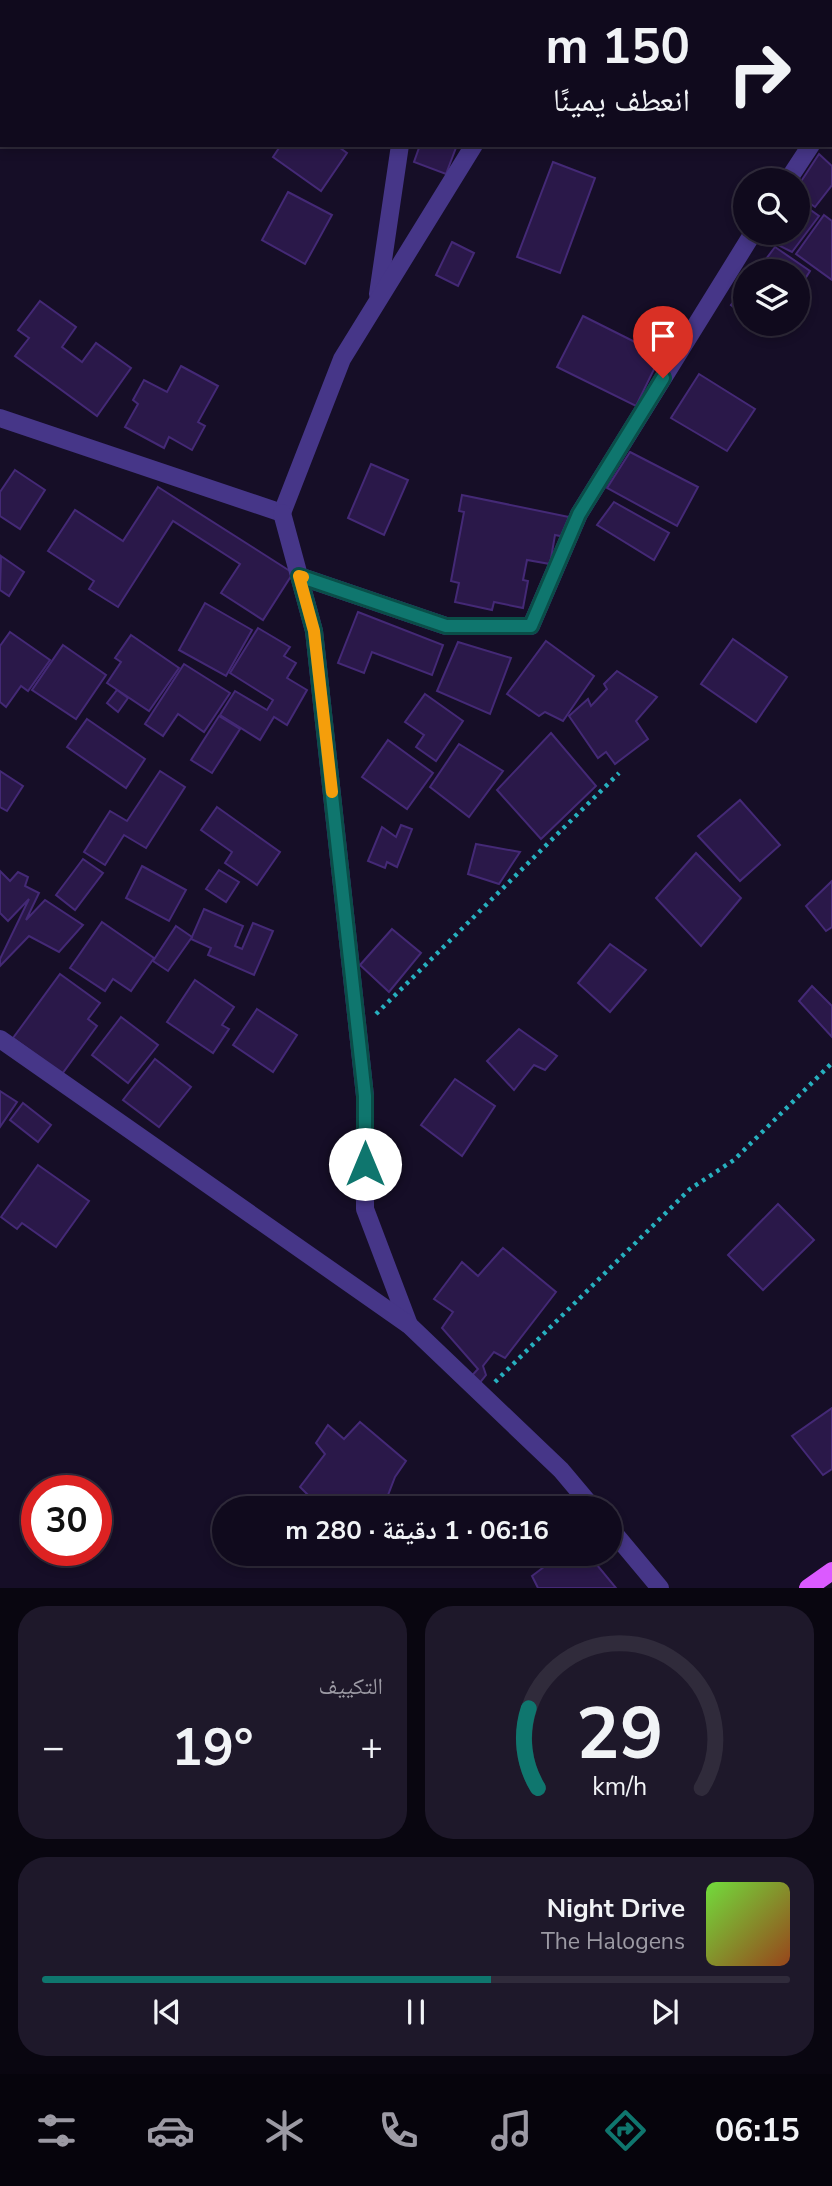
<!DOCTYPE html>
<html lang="ar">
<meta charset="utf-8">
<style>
body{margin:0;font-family:"Nunito Sans","Noto Naskh Arabic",sans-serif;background:#1e182a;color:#f1f3f6;direction:rtl;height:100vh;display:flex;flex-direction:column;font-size:26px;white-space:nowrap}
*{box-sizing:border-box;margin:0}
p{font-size:23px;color:#9c9aa4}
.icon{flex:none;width:38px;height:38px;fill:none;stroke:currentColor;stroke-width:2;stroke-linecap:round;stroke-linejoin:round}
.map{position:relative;height:1588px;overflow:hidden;direction:ltr}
.sheet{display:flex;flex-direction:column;gap:18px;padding:18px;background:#090610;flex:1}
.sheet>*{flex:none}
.guide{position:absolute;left:0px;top:0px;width:833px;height:147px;box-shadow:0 4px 10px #0003,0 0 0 2px #302b3b;direction:rtl;background:#100a1d;color:#f1f3f6;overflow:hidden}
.buttons{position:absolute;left:733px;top:168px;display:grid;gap:14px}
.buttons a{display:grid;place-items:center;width:77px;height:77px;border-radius:50%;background:#100a1d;box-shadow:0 4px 10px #0003,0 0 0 2px #302b3b;font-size:35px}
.speed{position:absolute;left:21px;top:1475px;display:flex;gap:14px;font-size:35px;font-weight:700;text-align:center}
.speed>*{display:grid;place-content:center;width:91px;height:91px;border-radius:50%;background:#100a1d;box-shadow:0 4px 10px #0003,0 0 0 2px #302b3b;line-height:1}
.speed .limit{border:10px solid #d22;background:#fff;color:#111}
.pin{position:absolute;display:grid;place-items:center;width:60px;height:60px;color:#fff;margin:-72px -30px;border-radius:50% 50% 50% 0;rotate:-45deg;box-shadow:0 0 7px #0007}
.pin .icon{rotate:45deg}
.me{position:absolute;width:77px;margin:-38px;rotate:0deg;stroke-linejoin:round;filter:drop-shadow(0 0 5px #0008)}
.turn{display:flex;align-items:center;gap:24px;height:147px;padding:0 28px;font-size:32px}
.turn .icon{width:91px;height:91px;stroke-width:2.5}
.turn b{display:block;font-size:49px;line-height:60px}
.big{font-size:52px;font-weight:700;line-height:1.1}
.sheet .card{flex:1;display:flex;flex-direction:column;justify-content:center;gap:10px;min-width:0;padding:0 24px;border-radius:28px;background:#1e182a}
.sheet .dial{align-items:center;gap:0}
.dial svg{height:182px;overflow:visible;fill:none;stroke:#302b3b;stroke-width:7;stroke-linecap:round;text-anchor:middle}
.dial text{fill:#f1f3f6;stroke:none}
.song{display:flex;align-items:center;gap:21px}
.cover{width:84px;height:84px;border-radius:10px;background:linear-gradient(135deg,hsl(100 70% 55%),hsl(20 70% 35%))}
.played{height:7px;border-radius:4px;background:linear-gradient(90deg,#0f766e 60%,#302b3b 60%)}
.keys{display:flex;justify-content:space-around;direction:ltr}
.heat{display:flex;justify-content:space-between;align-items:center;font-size:38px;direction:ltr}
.sheet .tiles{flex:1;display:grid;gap:18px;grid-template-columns:1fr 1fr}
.card:last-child{grid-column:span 2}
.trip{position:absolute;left:212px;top:1496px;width:410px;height:70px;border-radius:35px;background:#100a1d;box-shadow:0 4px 10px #0003,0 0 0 2px #302b3b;font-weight:700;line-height:70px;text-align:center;direction:rtl}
.dock{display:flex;height:112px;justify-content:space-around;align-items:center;background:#06040c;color:#9c9aa4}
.dock .icon{width:49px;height:49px}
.dock .on{color:#0f766e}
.dock b{font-size:32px;color:#f1f3f6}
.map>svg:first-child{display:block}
</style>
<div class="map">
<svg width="832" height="1588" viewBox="0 0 832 1588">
<rect width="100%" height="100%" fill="#160e27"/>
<g fill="#2a1849" stroke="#442976" stroke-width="2">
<path d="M281,145h55l11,8 -26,38 -48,-34z"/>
<path d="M420,145h37l-11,29 -32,-12z"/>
<path d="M819,154l13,12v19l-17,22 -17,-12v-9z"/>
<path d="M553,162l42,16 -35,95 -43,-16z"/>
<path d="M288,192l44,23 -27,49 -43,-24z"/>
<path d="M798,201l21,15 -27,36 -28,-14 4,-5h30z"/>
<path d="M824,215l8,6v59l-36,-26z"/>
<path d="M452,242l22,11 -16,33 -22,-11z"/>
<path d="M775,247l35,24 -12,19v-19h-41z"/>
<path d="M746,286v30l-15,-11z"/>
<path d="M40,301l36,26 -14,20 20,15 14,-19 35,25 -34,48 -82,-60 14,-18 -11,-8z"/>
<path d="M583,316l78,39 -25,51 -79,-39z"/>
<path d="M181,366l37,20 -20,36 7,4 -13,24 -23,-13 -5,11 -39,-21 13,-23 -5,-4 11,-20 23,12z"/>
<path d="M699,374l56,35 -28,42 -56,-33z"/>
<path d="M630,452l68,35 -21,39 -70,-38z"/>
<path d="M371,464l37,16 -24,55 -36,-17z"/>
<path d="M15,470l30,20 -25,39 -20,-13v-24z"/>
<path d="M158,487l135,86 -30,47 -42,-27 19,-29 -67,-43 -55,86 -29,-18 5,-8 -46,-30 27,-41 48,31z"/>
<path d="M462,495l107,22 -4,20 -10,-2 -5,29 -23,-4 -4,20 5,1 -5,27 -29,-6 -2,8 -37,-8 4,-19 -8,-2 13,-69 -5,-1z"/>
<path d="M614,502l55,31 -15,27 -57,-35z"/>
<path d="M1,556l23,16 -15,24 -9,-6z"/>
<path d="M205,603l47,27 -26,46 -47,-26z"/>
<path d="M358,612l85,33 -11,30 -60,-23 -8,21 -26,-10z"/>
<path d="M258,628l32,19 -6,9 12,7 -9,15 20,12 -20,35 -13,-8 -14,23 -40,-25 15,-24 32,19 6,-10 -43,-27z"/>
<path d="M10,632l40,28 -22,31 -7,-5 -15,21 -6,-5v-56z"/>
<path d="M131,635l48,33 -30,43 -42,-28 14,-21 -6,-4z"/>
<path d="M733,639l54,38 -31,45 -55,-38z"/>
<path d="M546,641l48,35 -31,45 -18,-9 -6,4 -32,-22z"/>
<path d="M458,642l53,16 -21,56 -53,-23z"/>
<path d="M63,645l43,30 -30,44 -44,-29z"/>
<path d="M184,664l46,29 -26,39 -26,-18 -15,22 -18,-12z"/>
<path d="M617,671l40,26 -21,24 12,18 -33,25 -9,-12 -8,6 -29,-42 19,-17 3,7 16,-17 -3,-5z"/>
<path d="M117,690l11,8 -10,14 -11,-9z"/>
<path d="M425,694l38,27 -27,40 -20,-14 8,-12 -19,-13z"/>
<path d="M219,716l21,13 -28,44 -21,-13z"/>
<path d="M87,719l58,40 -19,29 -59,-41z"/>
<path d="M551,733l45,53 -55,53 -44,-49z"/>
<path d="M388,740l45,33 -26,36 -45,-32z"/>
<path d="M459,744l44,27 -34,46 -39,-30z"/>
<path d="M0,771l23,15 -16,25 -7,-4z"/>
<path d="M160,771l25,16 -39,61 -22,-13 -19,30 -21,-13 26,-41 17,10z"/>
<path d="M740,800l40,45 -40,36 -42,-45z"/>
<path d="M217,807l63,45 -23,33 -32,-22 7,-11 -31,-22z"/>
<path d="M401,825l11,4 -15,38 -10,-5 -2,6 -17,-7 14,-34 14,10z"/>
<path d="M476,844l44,8 -21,32 -31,-10z"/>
<path d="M696,853l45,45 -40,48 -45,-48z"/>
<path d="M83,859l20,14 -28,37 -19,-15z"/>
<path d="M142,866l44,24 -17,31 -43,-23z"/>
<path d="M219,870l20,12 -13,20 -20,-13z"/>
<path d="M0,871l10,10 8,-9 10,5 -3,9 14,7 -13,27 19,-20 38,25 -24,27 -30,-16 -29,30v-7l29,-60 -21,22 -8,-8z"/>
<path d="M832,881v46l-6,4 -20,-25z"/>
<path d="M204,909l39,17 -8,20 7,3 11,-26 20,8 -19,44 -46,-20 3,-7 -20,-9z"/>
<path d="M102,922l52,36 -23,33 -18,-12 -8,12 -35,-23z"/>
<path d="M176,926l16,11 -24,34 -15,-10z"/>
<path d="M392,929l29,24 -32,39 -29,-27z"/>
<path d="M610,944l36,26 -36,42 -32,-29z"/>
<path d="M60,974l40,29 -12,16 9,7 -35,48 -49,-36z"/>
<path d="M195,980l39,27 -12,18 7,4 -16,24 -46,-31z"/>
<path d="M812,986l20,20v31l-33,-36z"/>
<path d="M257,1009l40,26 -24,37 -40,-27z"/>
<path d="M121,1017l37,28 -30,38 -36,-28z"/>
<path d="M519,1029l38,27 -12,14 -11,-5 -20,25 -27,-29z"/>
<path d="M155,1059l36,28 -32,40 -36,-27z"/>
<path d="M455,1079l40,27 -33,50 -41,-31z"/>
<path d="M0,1091l17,11 -17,25z"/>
<path d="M23,1103l28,22 -13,17 -28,-22z"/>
<path d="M38,1165l51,36 -33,46 -34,-24 -5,6 -16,-12z"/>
<path d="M778,1204l36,36 -51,50 -35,-35z"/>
<path d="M503,1248l53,44 -51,66 -11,-6 -11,14 3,9 -8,10 -11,-4 11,-12 -36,-41 11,-16 -19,-13 28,-37 16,14z"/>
<path d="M832,1408v61l-9,6 -31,-39z"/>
<path d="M360,1422l46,39 -11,16 -12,31h-72l-1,-11 -10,-10 25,-33 -9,-11 12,-18 16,14z"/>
<path d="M561,1554h27l28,34h-78l-6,-12z"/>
</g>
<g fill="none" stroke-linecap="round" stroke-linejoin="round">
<g stroke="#27b0bf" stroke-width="4.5" stroke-dasharray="3.5 5" stroke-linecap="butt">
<path d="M376,1014l243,-241"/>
<path d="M495,1382l195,-193 44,-29 98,-97"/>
</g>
<g stroke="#463688" stroke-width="18">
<path d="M60,0l2,2"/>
<path d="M144,0l3,2"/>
<path d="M352,0v2"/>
<path d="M204,2v-2"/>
<path d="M560,2l1,-2"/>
<path d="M831,116l1,-1"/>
<path d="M788,180l23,-35"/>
<path d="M378,294l22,-149"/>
<path d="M0,418l282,95 60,-154 132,-214"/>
<path d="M282,513l32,118 51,465v113l44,116"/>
<path d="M299,576l147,50h85l48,-112 174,-281"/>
<path d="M0,1039l409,286 152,145 32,38"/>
<path d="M609,1527l51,61"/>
</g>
<path stroke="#db5aff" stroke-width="18" d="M808,1588l24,-17"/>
</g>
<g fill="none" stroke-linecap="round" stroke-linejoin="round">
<defs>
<path id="route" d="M365,1164v-68l-51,-465 -15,-55 147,50h85l48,-112 84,-136"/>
</defs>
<use href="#route" stroke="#0a4d48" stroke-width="18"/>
<use href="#route" stroke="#0f766e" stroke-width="12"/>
<path stroke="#f59e0b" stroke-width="12" d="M303,577l-4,-1 15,55 18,161"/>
</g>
</svg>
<div class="buttons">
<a><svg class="icon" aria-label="search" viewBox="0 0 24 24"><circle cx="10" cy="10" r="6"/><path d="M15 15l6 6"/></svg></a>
<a><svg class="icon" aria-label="layers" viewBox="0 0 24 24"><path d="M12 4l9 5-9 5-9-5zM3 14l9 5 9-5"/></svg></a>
</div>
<div class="speed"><div class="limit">30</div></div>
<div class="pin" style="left:663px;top:378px;background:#d93025"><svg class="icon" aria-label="arrive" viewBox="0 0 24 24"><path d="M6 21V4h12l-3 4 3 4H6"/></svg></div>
<svg class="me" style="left:365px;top:1164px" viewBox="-20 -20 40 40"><circle r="19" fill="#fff"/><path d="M0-13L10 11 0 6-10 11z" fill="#0f766e"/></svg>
<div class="trip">06:16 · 1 دقيقة · 280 m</div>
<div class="guide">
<div class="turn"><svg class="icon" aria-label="right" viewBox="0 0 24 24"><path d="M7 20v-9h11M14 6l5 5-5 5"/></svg><div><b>150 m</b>انعطف يمينًا</div></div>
</div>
</div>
<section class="sheet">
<div class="tiles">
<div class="card dial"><svg viewBox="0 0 100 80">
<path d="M14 69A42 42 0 1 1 86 69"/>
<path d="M14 69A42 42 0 0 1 10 34" stroke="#0f766e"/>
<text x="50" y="56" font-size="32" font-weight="700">29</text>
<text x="50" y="72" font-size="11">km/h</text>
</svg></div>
<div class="card"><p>التكييف</p>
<div class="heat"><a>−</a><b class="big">19°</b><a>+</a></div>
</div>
<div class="card">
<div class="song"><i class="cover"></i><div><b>Night Drive</b><p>The Halogens</p></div></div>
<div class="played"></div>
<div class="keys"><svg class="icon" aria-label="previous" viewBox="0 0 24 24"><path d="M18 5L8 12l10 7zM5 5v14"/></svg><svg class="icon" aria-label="pause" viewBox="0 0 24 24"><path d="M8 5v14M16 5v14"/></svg><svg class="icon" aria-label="next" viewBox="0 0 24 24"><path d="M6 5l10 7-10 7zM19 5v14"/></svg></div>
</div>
</div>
</section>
<nav class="dock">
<b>06:15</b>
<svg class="icon on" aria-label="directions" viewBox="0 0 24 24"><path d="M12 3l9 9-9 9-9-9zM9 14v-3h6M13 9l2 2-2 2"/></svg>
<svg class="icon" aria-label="music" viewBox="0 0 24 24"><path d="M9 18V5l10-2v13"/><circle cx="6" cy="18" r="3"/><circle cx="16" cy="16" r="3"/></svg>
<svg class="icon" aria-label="phone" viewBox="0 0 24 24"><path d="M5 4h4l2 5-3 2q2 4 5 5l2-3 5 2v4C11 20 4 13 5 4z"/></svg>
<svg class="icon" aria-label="climate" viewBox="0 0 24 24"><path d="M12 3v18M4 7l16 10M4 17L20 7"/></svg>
<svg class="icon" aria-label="car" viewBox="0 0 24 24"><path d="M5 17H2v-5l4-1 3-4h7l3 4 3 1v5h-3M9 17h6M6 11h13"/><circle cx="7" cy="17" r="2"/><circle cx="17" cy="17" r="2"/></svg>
<svg class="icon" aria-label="filters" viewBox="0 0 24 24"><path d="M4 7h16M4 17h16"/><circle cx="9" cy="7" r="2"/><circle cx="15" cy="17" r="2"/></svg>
</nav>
